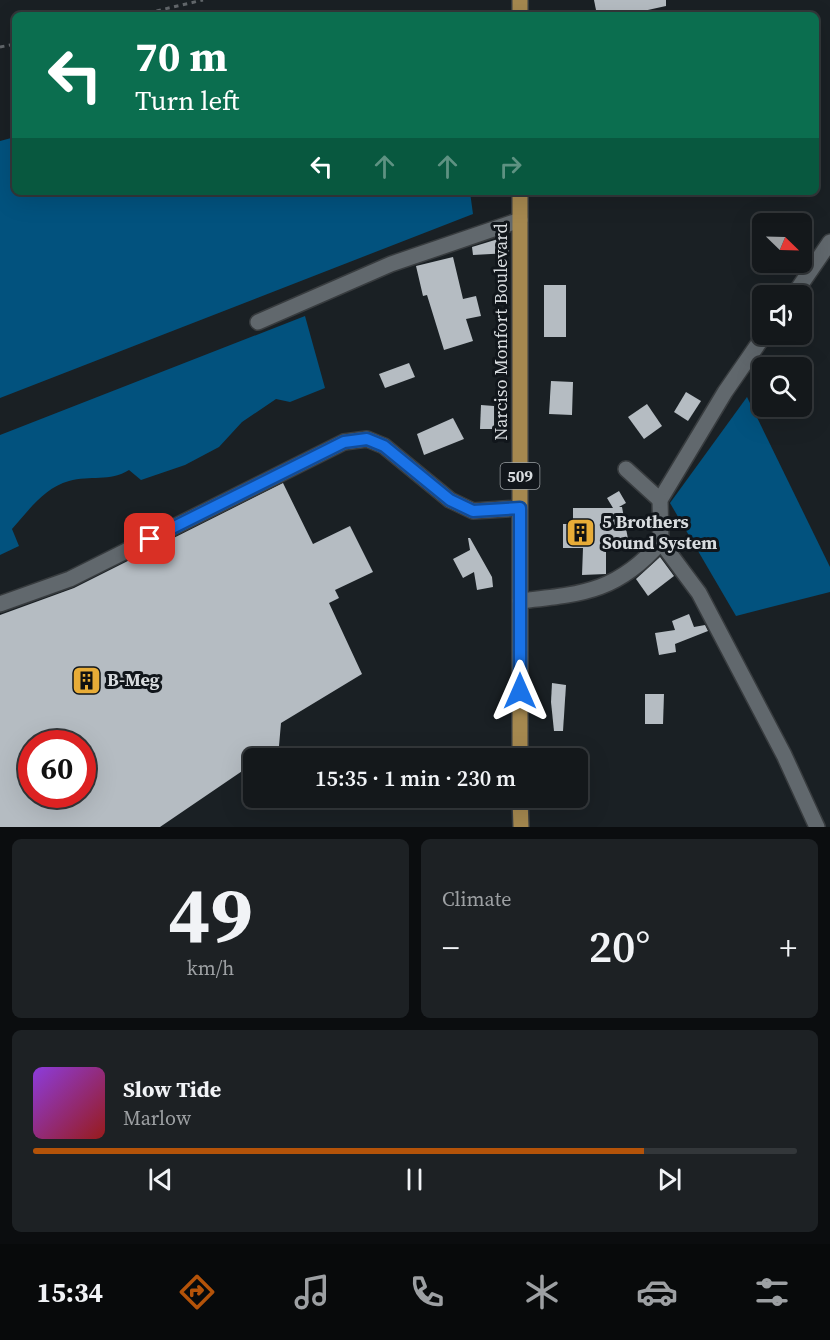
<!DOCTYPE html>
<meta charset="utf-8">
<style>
body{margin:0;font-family:"Source Serif 4",serif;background:#1d2124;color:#f1f3f6;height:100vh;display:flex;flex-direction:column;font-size:22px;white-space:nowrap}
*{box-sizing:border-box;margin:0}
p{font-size:20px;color:#9da0a3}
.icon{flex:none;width:33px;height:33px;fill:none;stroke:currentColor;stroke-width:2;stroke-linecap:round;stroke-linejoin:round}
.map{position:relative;height:827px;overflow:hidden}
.sheet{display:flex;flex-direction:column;gap:12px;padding:12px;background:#0b0d0f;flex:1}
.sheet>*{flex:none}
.top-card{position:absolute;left:12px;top:12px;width:807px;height:183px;border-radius:9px;box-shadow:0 6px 24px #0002,0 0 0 2px #33373a;background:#0b6e4f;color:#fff;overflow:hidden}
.needle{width:39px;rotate:113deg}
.tools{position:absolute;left:752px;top:213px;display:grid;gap:12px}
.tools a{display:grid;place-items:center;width:60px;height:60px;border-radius:9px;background:#14181b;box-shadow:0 6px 24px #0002,0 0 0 2px #33373a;font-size:30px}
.speed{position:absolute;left:18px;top:730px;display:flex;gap:12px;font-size:30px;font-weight:700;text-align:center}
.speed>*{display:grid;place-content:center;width:78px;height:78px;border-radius:50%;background:#14181b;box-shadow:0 6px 24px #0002,0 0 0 2px #33373a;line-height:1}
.speed .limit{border:9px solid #d22;background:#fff;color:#111}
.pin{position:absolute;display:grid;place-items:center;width:51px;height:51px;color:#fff;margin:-26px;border-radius:12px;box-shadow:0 3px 9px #0006}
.me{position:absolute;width:66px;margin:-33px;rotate:0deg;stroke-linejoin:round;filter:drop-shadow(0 0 4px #0008)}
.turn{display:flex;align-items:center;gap:21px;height:126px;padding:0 24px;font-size:27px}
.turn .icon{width:78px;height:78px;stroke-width:2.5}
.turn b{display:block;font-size:42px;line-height:51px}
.lanes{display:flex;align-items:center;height:57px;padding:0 24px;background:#0003;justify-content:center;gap:30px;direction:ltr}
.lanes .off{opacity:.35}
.big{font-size:45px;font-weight:600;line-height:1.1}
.sheet .tile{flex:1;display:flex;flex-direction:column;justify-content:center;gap:9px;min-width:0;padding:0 21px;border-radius:9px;background:#1d2124}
.sheet .dial{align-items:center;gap:0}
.dial b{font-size:78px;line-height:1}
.song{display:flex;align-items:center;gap:18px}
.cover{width:72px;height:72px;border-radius:9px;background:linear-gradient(135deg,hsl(270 70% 55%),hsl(0 70% 35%))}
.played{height:6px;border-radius:3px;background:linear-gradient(90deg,#b45309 80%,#33373a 80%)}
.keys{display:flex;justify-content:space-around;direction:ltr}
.heat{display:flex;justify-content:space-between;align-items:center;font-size:33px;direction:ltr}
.sheet .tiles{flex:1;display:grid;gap:12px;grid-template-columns:1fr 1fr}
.tile:last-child{grid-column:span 2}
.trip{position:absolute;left:243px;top:748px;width:345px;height:60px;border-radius:9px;background:#14181b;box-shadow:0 6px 24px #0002,0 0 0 2px #33373a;font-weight:600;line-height:60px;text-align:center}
.dock{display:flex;height:96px;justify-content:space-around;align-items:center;background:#080a0b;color:#9da0a3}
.dock .icon{width:42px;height:42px}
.dock .current{color:#b45309}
.dock b{font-size:27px;color:#f1f3f6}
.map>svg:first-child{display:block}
</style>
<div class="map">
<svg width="830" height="827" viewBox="0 0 830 827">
<rect width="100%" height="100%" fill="#1a2024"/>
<g fill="#02527e">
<path d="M15,137v55h455l3,22 -473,184v-257z"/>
<path d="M305,316l20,72 -35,14 -14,-3 -34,23 -23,25 -34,18 -44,15 -12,-10c-19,12 -39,5 -60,11 -25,7 -40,29 -57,48l7,17 -19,9v-120z"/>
<path d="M747,397l83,170v25l-94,24 -66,-113z"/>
</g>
<g fill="#b5bcc2" fill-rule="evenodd">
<path d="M594,0h72v6l-41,9h-28z"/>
<path d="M508,236l1,17 -36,2 -1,-8z"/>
<path d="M453,257l10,42 13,-3 5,20 -15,3 7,22 -29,9 -17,-55 -4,1 -7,-30z"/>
<rect x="544" y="285" width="22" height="52"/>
<path d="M409,363l6,14 -30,11 -6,-14z"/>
<path d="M551,381l22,1 -1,33 -23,-1z"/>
<path d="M686,392l15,9 -13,20 -14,-9z"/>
<path d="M647,404l15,22 -18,13 -16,-22z"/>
<path d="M481,405l13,1v23h-14z"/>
<path d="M453,418l11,21 -40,16 -7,-21z"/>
<path d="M283,483l30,61 37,-18 23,46 -38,18 4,8 -10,5 33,71 -81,49 -2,23 -19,13h-6v4l-94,64h-160v-212l74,-27zM32,744h50v51h-50z"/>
<path d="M619,491l7,12 -7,4h3l6,32 -15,8 -7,-9v36l-24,1 1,-27h-20v-24h10v-16h40l-6,-10z"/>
<path d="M468,538h2l22,39 1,10 -16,3 -3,-18 -11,6 -10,-19 17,-9z"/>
<path d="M660,557l14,19 -26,20 -12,-17z"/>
<path d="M689,614l5,13 11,-2 3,6 -33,13 1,8 -17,3 -4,-22 20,-3 -3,-9z"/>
<path d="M552,683l14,2 -3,46h-9l-3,-29z"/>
<path d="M645,694h19l-1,30h-18z"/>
</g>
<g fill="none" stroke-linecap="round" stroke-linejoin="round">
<defs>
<g id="minor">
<path d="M793,296l37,-54"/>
<path d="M258,322l133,-58 129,-44"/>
<path d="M765,334l-40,58 -65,108 1,42 38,51 85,162 33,72"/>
<path d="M626,469l34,31"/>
<path d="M520,601c63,-7 97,-9 141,-59"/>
<path d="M0,604l70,-25 274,-137 23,-3 17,7 66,54 23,11 47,-3"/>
</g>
<g id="major">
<path d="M520,0v15"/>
<path d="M520,192v567"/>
<path d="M520,798l1,29"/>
</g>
</defs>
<use href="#minor" stroke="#383c3f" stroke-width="18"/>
<use href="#major" stroke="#383c3f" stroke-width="18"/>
<g stroke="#62676b" stroke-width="3" stroke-dasharray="4.5 4.5" stroke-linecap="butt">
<path d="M139,15l64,-15"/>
<path d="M0,47l15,-3"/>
</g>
<use href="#minor" stroke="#61686d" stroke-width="15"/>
<use href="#major" stroke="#a5884f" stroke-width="15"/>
</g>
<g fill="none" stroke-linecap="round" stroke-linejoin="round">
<defs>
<path id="route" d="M150,539l194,-97 23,-3 17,7 66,54 23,11 47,-3v183"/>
</defs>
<use href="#route" stroke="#114b97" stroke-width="15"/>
<use href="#route" stroke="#1a73e8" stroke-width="10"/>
</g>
<defs>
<symbol id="building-square" viewBox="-11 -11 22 22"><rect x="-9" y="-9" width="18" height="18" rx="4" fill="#e8ac37" stroke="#11161b"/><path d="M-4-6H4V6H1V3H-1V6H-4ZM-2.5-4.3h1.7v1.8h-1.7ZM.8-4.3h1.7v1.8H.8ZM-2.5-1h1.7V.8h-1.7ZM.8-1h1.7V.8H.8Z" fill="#111"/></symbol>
</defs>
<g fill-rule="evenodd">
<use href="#building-square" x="564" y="516" width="33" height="33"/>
<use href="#building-square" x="70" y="664" width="33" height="33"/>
</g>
<g text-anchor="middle" stroke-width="6" stroke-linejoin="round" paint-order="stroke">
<rect fill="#11161b" stroke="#9ca1a4" stroke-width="1.5" x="500.5" y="463" width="39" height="26" rx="4.5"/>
<g font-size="16" font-weight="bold" fill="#d8dcdf">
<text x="520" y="482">509</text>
</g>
<g font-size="18" fill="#d8dcdf" stroke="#11161b">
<text transform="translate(501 332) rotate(-90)" y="6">Narciso Monfort Boulevard</text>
</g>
<g font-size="18" font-weight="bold" fill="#d8dcdf" stroke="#11161b" text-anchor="start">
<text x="602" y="528">5 Brothers<tspan x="602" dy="21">Sound System</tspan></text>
<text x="107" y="686">B-Meg</text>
</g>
</g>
</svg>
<div class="tools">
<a><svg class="needle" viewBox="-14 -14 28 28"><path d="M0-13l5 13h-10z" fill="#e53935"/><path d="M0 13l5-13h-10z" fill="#9da0a3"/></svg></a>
<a><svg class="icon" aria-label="sound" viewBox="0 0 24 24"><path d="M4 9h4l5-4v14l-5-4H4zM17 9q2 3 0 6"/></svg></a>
<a><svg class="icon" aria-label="search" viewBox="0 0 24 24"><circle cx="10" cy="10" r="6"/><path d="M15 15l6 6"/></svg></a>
</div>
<div class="speed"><div class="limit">60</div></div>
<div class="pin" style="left:150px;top:539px;background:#d93025"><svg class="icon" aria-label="arrive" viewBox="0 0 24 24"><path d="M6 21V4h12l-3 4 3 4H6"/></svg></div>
<svg class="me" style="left:520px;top:691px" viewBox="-20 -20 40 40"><path d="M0-17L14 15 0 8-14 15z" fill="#1a73e8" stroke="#fff" stroke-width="4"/></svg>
<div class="trip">15:35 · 1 min · 230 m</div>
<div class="top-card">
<div class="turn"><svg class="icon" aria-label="left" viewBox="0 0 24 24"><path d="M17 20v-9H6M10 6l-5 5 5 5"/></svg><div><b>70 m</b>Turn left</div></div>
<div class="lanes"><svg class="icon" aria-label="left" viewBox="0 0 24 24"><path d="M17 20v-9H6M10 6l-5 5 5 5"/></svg><svg class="icon off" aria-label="ahead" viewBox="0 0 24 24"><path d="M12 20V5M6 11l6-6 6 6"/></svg><svg class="icon off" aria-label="ahead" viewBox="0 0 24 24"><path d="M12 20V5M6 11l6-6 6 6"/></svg><svg class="icon off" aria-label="right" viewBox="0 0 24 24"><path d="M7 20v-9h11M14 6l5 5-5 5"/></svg></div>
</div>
</div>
<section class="sheet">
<div class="tiles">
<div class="tile dial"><b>49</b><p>km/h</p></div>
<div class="tile"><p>Climate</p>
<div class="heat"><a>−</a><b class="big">20°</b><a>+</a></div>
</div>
<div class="tile">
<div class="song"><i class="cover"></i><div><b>Slow Tide</b><p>Marlow</p></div></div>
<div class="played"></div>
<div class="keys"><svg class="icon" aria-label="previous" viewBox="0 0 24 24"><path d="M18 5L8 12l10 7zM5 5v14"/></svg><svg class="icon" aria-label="pause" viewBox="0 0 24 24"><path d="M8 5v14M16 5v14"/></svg><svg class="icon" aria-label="next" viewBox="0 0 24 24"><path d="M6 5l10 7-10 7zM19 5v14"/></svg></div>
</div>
</div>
</section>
<nav class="dock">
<b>15:34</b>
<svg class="icon current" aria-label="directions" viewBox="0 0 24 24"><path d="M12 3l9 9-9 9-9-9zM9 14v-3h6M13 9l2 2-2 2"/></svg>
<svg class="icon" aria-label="music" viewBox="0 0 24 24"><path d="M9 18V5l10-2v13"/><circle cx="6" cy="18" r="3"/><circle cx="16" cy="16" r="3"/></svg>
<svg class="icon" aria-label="phone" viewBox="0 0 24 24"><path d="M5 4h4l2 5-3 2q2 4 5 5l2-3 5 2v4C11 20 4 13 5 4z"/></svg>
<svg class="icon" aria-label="climate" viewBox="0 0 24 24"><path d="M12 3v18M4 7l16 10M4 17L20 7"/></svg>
<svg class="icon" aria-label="car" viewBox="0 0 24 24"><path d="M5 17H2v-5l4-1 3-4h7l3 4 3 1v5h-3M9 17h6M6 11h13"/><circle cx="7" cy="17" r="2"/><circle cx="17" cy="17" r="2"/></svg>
<svg class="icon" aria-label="filters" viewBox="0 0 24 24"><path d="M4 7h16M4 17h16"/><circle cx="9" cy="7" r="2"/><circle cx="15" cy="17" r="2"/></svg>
</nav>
